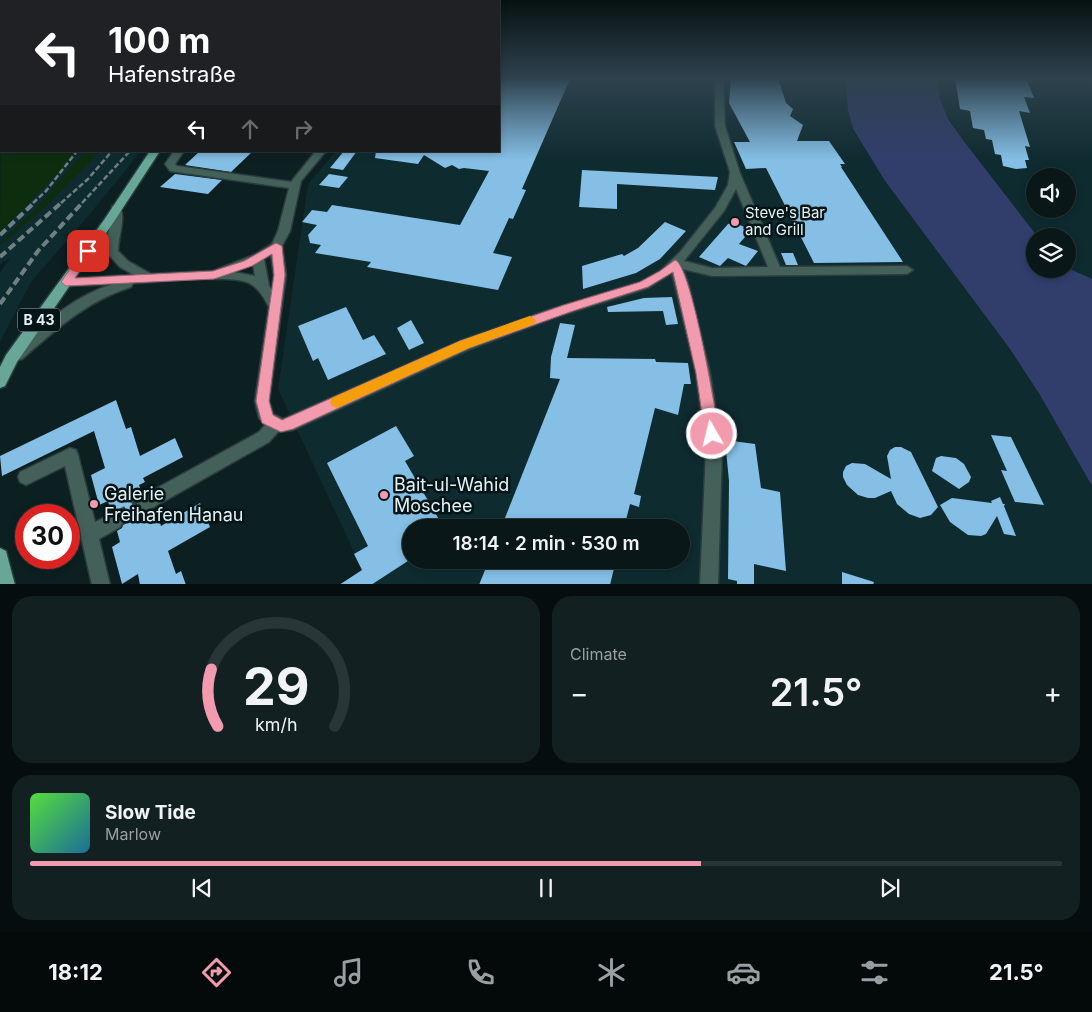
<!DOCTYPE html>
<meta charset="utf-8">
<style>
body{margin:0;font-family:Inter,sans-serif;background:#122022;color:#f1f3f6;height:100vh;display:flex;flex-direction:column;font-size:19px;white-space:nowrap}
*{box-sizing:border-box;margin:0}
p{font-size:16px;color:#999fa2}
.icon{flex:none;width:28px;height:28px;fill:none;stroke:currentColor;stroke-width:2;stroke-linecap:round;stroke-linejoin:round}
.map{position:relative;height:584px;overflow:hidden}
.panel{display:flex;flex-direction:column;gap:12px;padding:12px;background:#050d0e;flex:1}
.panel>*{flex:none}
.top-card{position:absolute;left:0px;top:0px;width:500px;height:152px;box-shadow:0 2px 8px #0003,0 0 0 1px #293638;background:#202124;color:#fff;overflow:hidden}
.buttons{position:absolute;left:1026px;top:168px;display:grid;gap:10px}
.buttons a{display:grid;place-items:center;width:50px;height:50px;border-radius:50%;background:#091719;box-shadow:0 2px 8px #0003,0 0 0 1px #293638;font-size:25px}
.speed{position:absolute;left:15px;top:504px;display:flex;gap:10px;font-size:25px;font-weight:700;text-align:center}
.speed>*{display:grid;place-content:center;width:65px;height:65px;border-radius:50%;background:#091719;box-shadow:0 2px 8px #0003,0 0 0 1px #293638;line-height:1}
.speed .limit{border:8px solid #d22;background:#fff;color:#111}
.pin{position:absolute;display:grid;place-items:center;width:42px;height:42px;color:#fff;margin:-21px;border-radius:10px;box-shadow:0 2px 8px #0006}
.me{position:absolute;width:55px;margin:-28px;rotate:352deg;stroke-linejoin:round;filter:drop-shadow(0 0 4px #0008)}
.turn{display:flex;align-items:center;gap:18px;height:105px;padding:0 25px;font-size:22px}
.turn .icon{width:65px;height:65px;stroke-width:2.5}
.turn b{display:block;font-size:35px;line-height:42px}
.lanes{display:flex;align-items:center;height:48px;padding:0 25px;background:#0003;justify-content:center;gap:25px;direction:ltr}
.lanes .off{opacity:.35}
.big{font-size:38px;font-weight:600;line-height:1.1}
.panel .card{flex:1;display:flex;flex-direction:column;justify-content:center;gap:8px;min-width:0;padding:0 18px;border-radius:20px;background:#122022}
.panel .dial{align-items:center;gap:0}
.dial svg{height:130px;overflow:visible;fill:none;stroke:#293638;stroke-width:7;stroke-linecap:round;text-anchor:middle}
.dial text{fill:#f1f3f6;stroke:none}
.song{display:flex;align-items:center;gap:15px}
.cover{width:60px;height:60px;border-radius:8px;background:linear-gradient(135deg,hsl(110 70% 55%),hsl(200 70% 35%))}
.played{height:5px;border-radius:2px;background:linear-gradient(90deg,#f29aae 65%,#293638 65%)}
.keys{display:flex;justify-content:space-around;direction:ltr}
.heat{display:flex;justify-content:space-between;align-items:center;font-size:28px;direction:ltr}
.panel .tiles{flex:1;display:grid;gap:12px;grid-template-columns:1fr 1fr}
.card:last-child{grid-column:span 2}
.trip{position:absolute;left:402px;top:519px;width:288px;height:50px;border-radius:25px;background:#091719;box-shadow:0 2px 8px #0003,0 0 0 1px #293638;font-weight:600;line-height:50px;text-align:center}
.tabs{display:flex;height:80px;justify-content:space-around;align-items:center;background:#04090a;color:#999fa2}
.tabs .icon{width:35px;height:35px}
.tabs .active{color:#f29aae}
.tabs b{font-size:22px;color:#f1f3f6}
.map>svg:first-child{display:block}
</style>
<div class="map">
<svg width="1092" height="585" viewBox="0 0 1092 585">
<rect width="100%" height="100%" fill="#0c1f21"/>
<g fill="#0e2b2f" fill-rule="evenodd">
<path d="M499,78h346l3,32 5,20 32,51 125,168 30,46 52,91v98h-723l-91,-195 30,-205 28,-33h163zM411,528h270v32h-270z"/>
<path d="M937,78h155v201l-24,-11v-32h-31l-74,-96 -21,-32zM1035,176h33v33h-33z"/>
<path d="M75,151h10l-49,58 -36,33v-10l67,-69z"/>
<path d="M100,151h41l-52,64 -58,67 -31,60v-69l10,-15 -10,6v-19l45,-38z"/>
</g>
<g fill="#0d2d0f">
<path d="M1,96v55h74l-8,12 -67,69z"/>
<path d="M85,151h15l-55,56 -45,38v-3l36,-33z"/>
</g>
<path fill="#313e6c" d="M845,78h92l3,21 8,20 15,21 74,96h-2v33l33,-1 24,11v207l-52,-91 -30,-46 -125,-168 -32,-52 -5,-19z"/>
<g fill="#85bfe6">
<path d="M499,78l71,1 -48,110 4,1 -13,29 -4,-1 -16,35 19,4 -14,33 -131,-23 4,-5 -56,-9 6,-8 -11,-2 -2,-8 9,-10 -15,-3 10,-12 15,2 5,-7 128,20 29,-54 -25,-3 -5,1 -7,-4 -7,3 -21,-13 -6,9 -43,-6 1,-7h123z"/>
<path d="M731,78h47l8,25 7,6 -3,7 13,9 -6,16h32l16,23h-5l2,3h-1l62,95 -89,1 -48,-95 -20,1 -12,-27h16l-21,-39z"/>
<path d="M955,78h71l8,20 -10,-1 6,16 -11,-2 11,36 -5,-1 4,14h-4l2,8 -11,1 -13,-3 -2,-11 -6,-1 -3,-14 -6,-1 -2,-9 -11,-2 -3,-17 -10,-2z"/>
<path d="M200,151h53l-22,21 -46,-7z"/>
<path d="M344,151h13l-14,19 -13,-2z"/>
<path d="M582,170l136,7 -3,13 -98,-6v25l-38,-2z"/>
<path d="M175,174l47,6 -14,14 -48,-7z"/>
<path d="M329,174l19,3 -9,11 -20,-3z"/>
<path d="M665,222l21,9 -26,28 -24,14 -53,16 -1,-23 40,-12 2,2 14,-8z"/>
<path d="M733,222l18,8 -12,14 19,7 -12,15 -18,-8 -8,8 -21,-9 29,-33z"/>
<path d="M781,253h12l5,12h-12z"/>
<path d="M672,297l6,27 -12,1 -3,-14 -55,1 -1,-5 37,-9z"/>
<path d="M346,307l17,33 11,-5 12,19 -58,26 -10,-22 -5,3 -15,-35z"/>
<path d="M411,320l13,23 -15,7 -12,-22z"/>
<path d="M560,323l15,2 -8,33 88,1 1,3 32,1 3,21h-7l-6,31 -23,-7 -21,86 7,2 -2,11 -9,-3 -6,24h-123l59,-149 -10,-1 1,-21z"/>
<path d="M116,400l10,29 5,-2 9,29 35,-18 8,19 -40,21 2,4 -6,3 3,9 -5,3 -2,6 2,8 7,3 4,-1 3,11 8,-4 2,6 39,-23 10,24 -42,24 8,23 5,-3 5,14h-46l-2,-11 -16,10 -10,-37 8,-5 -3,-11 5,-3 3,-8 -4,-7 -10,-1 -3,-11 -9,4 -8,-30 14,-7 -11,-37 -92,45 -2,-20z"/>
<path d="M396,426l18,30 -9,5 39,67h-33v31l-40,26h-32l23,-15 -8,-16 14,-8 -41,-83z"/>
<path d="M991,435l20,2 33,68 -29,-3 -14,-32 6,1z"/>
<path d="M725,440l30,4 6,44 19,4 6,79 -32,-7v21h-17v-4l-9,-2 1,-98z"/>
<path d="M895,447h6l10,5 27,55 -7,8 -11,3 -11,-4 -12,-10 -6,-13 -16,7h-7l-10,-3 -11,-10 -4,-8v-5l3,-6 6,-3 13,1 26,15 -4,-23 3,-6z"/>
<path d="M941,456l15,2 8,6 7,13 -2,5 -10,7 -27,-18 4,-13z"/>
<path d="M1000,497l3,7h2l-1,2 12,30 -12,-2 -7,-18 -11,18 -5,2 -13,-1 -18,-13 -10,-17 12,-7 40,5 -1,-2z"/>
<path d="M489,560h127l-6,25h-131z"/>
<path d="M842,572l32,10 -1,3h-31z"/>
</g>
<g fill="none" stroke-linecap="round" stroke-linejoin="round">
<path stroke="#2d3e40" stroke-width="16" stroke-dasharray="16 8" stroke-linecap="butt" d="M114,521l31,-17"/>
<defs>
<g id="minor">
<path d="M715,78h8l2,48 15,47 40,94 127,-1 6,4 -6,4 -195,2 -29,-7 6,17 21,87 12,76 -4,136h-18l6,-136 -10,-76 -24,-100 -24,15 -92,29 -86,32 -177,81 -15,2 -9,10 -124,70 -6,-2 -2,-6 2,-6 120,-66 6,-7 -6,-7 -4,-17 14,-94c-5,-9 -10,-19 -20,-24 -19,-9 -92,-1 -116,0l-2,4c-46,15 -73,41 -109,72l-5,1 -5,-1 -2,-4 2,-4c31,-26 61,-55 101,-67l-47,2 -6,-4 2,-3 72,-4 -14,-8 -14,-15v-12l5,-16 1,-18h8c6,14 -2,30 -2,45l10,10 23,13 62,-3 41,-16 18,-11 6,-13 11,-43 -119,-17 -5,-7 9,-13h10l-9,13 2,2 114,16 25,-31h10l-25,30 -11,50 -8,15 4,29 -17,126 4,13 10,5 177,-78 86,-30 94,-29 20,-11 20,-19 35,-44 13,-23 2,-13 -15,-46zM736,189l32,78 -56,1 -28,-7 40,-50zM271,255l3,20 -2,15 -3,-4 -5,-27zM253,264l2,12 -21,-4z"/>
<path d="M70,448l6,2 2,5 17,67 19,-9 6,2 3,6 -3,6 -21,12 11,46h-18l-27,-119 -39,19 -6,-3 -2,-5 2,-5z"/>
</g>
<g id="primary">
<path d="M150,151h10l-47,72 -96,139 -12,24 -5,2v-21l6,-12 98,-135z"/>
<path d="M0,548l6,3 9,34h-15z"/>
</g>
</defs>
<use href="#minor" stroke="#2a3c3e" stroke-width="3"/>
<use href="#primary" stroke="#2a3c3e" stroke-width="3"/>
<use href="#minor" fill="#446159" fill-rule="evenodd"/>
<use href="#primary" fill="#68a797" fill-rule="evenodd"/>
<g stroke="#708082" stroke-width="2.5" stroke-dasharray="5.5 2.5" stroke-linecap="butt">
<path d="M33,203l13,-12 31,-40"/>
<path d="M61,203l27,-24 24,-28"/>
<path d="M82,203l48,-52"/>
</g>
<g stroke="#708082" stroke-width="4" stroke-dasharray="8 4" stroke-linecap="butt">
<path d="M0,235l35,-33"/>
<path d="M0,257l62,-55"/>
<path d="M0,304l38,-53 45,-49"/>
</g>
</g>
<linearGradient id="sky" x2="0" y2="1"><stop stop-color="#071112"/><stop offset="0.49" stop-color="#2e424e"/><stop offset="1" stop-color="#2e424e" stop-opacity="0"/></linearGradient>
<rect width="1092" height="160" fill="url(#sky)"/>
<path fill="#f29aae" stroke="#9d6471" d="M276,243l6,3 3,29 -16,126 4,14 9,5 178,-79 104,-36 76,-23 20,-11 15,-11c16,4 41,152 44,174l-2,5 -5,1 -5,-1 -2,-5 -9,-61 -23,-101 -25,15 -75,24 -104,37 -176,81 -12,3 -19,-9 -6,-22 18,-126 -2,-21 -20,12 -38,13 -148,7 -5,-4 23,-33 4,-1 5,3 -18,27 138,-7 31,-10z"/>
<path fill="#f59e0b" d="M530,316l4,2 2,3 -2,3 -65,24 -128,58 -4,2 -5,-2 -2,-4 2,-4 128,-57z"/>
<g fill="#f29aae" stroke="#041518" stroke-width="2">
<circle cx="735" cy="222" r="5"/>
<circle cx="384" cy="495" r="5"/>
<circle cx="94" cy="504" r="5"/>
</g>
<g text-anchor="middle" stroke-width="5" stroke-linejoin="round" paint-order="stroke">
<rect fill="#041518" stroke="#a2afb1" stroke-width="1" x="18" y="308.5" width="42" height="23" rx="4"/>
<g font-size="14" font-weight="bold" fill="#e5f1f3">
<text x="39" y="325">B 43</text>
</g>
<g font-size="15" fill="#e5f1f3" stroke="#041518" text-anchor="start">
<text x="745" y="218">Steve's Bar<tspan x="745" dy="17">and Grill</tspan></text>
</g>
<g font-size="18" fill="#e5f1f3" stroke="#041518" text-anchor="start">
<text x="394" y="491">Bait-ul-Wahid<tspan x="394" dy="21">Moschee</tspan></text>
<text x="104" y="500">Galerie<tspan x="104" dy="21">Freihafen Hanau</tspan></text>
</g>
</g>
</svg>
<div class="buttons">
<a><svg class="icon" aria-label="sound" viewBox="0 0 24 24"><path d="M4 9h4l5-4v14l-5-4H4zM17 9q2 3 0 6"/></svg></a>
<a><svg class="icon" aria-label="layers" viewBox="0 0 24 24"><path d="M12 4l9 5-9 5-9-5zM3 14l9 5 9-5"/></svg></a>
</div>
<div class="speed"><div class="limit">30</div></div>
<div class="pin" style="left:88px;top:251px;background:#d93025"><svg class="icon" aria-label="arrive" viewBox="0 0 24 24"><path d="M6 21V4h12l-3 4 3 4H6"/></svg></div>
<svg class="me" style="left:712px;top:434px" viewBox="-20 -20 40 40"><circle r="17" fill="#f29aae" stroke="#fff" stroke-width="3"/><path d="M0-11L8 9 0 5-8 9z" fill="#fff"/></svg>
<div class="trip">18:14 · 2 min · 530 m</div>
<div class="top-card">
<div class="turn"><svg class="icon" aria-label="left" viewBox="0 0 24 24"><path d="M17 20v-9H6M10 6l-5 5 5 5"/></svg><div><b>100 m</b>Hafenstraße</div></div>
<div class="lanes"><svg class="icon" aria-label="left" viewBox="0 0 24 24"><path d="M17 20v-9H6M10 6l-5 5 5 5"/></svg><svg class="icon off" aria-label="ahead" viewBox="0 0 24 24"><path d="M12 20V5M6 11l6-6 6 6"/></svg><svg class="icon off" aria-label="right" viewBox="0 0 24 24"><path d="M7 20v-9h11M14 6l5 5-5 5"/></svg></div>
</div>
</div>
<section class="panel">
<div class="tiles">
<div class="card dial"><svg viewBox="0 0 100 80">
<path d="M14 69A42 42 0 1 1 86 69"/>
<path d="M14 69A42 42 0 0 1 10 34" stroke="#f29aae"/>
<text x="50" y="56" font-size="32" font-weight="700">29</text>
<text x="50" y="72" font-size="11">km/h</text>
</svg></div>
<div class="card"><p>Climate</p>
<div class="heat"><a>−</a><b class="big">21.5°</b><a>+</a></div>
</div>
<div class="card">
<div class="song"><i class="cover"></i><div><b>Slow Tide</b><p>Marlow</p></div></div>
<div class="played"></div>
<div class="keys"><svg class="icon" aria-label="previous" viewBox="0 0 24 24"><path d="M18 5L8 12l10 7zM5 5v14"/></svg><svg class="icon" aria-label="pause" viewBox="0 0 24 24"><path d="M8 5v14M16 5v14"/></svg><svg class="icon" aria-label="next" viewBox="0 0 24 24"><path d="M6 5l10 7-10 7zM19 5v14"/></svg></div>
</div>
</div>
</section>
<nav class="tabs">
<b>18:12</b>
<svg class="icon active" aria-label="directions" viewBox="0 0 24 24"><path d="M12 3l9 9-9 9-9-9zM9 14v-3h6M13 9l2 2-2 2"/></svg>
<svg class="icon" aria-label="music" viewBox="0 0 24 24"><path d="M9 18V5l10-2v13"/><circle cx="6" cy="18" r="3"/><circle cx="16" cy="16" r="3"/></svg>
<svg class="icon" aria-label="phone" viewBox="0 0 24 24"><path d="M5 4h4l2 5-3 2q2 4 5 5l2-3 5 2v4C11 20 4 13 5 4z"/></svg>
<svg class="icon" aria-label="climate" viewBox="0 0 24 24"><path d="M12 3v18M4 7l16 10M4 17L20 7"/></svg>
<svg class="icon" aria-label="car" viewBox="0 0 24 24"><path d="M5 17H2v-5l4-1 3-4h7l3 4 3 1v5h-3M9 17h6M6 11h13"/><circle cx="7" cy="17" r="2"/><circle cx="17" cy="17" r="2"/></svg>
<svg class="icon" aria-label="filters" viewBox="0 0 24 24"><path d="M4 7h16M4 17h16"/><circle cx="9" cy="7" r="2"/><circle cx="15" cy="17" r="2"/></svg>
<b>21.5°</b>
</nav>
